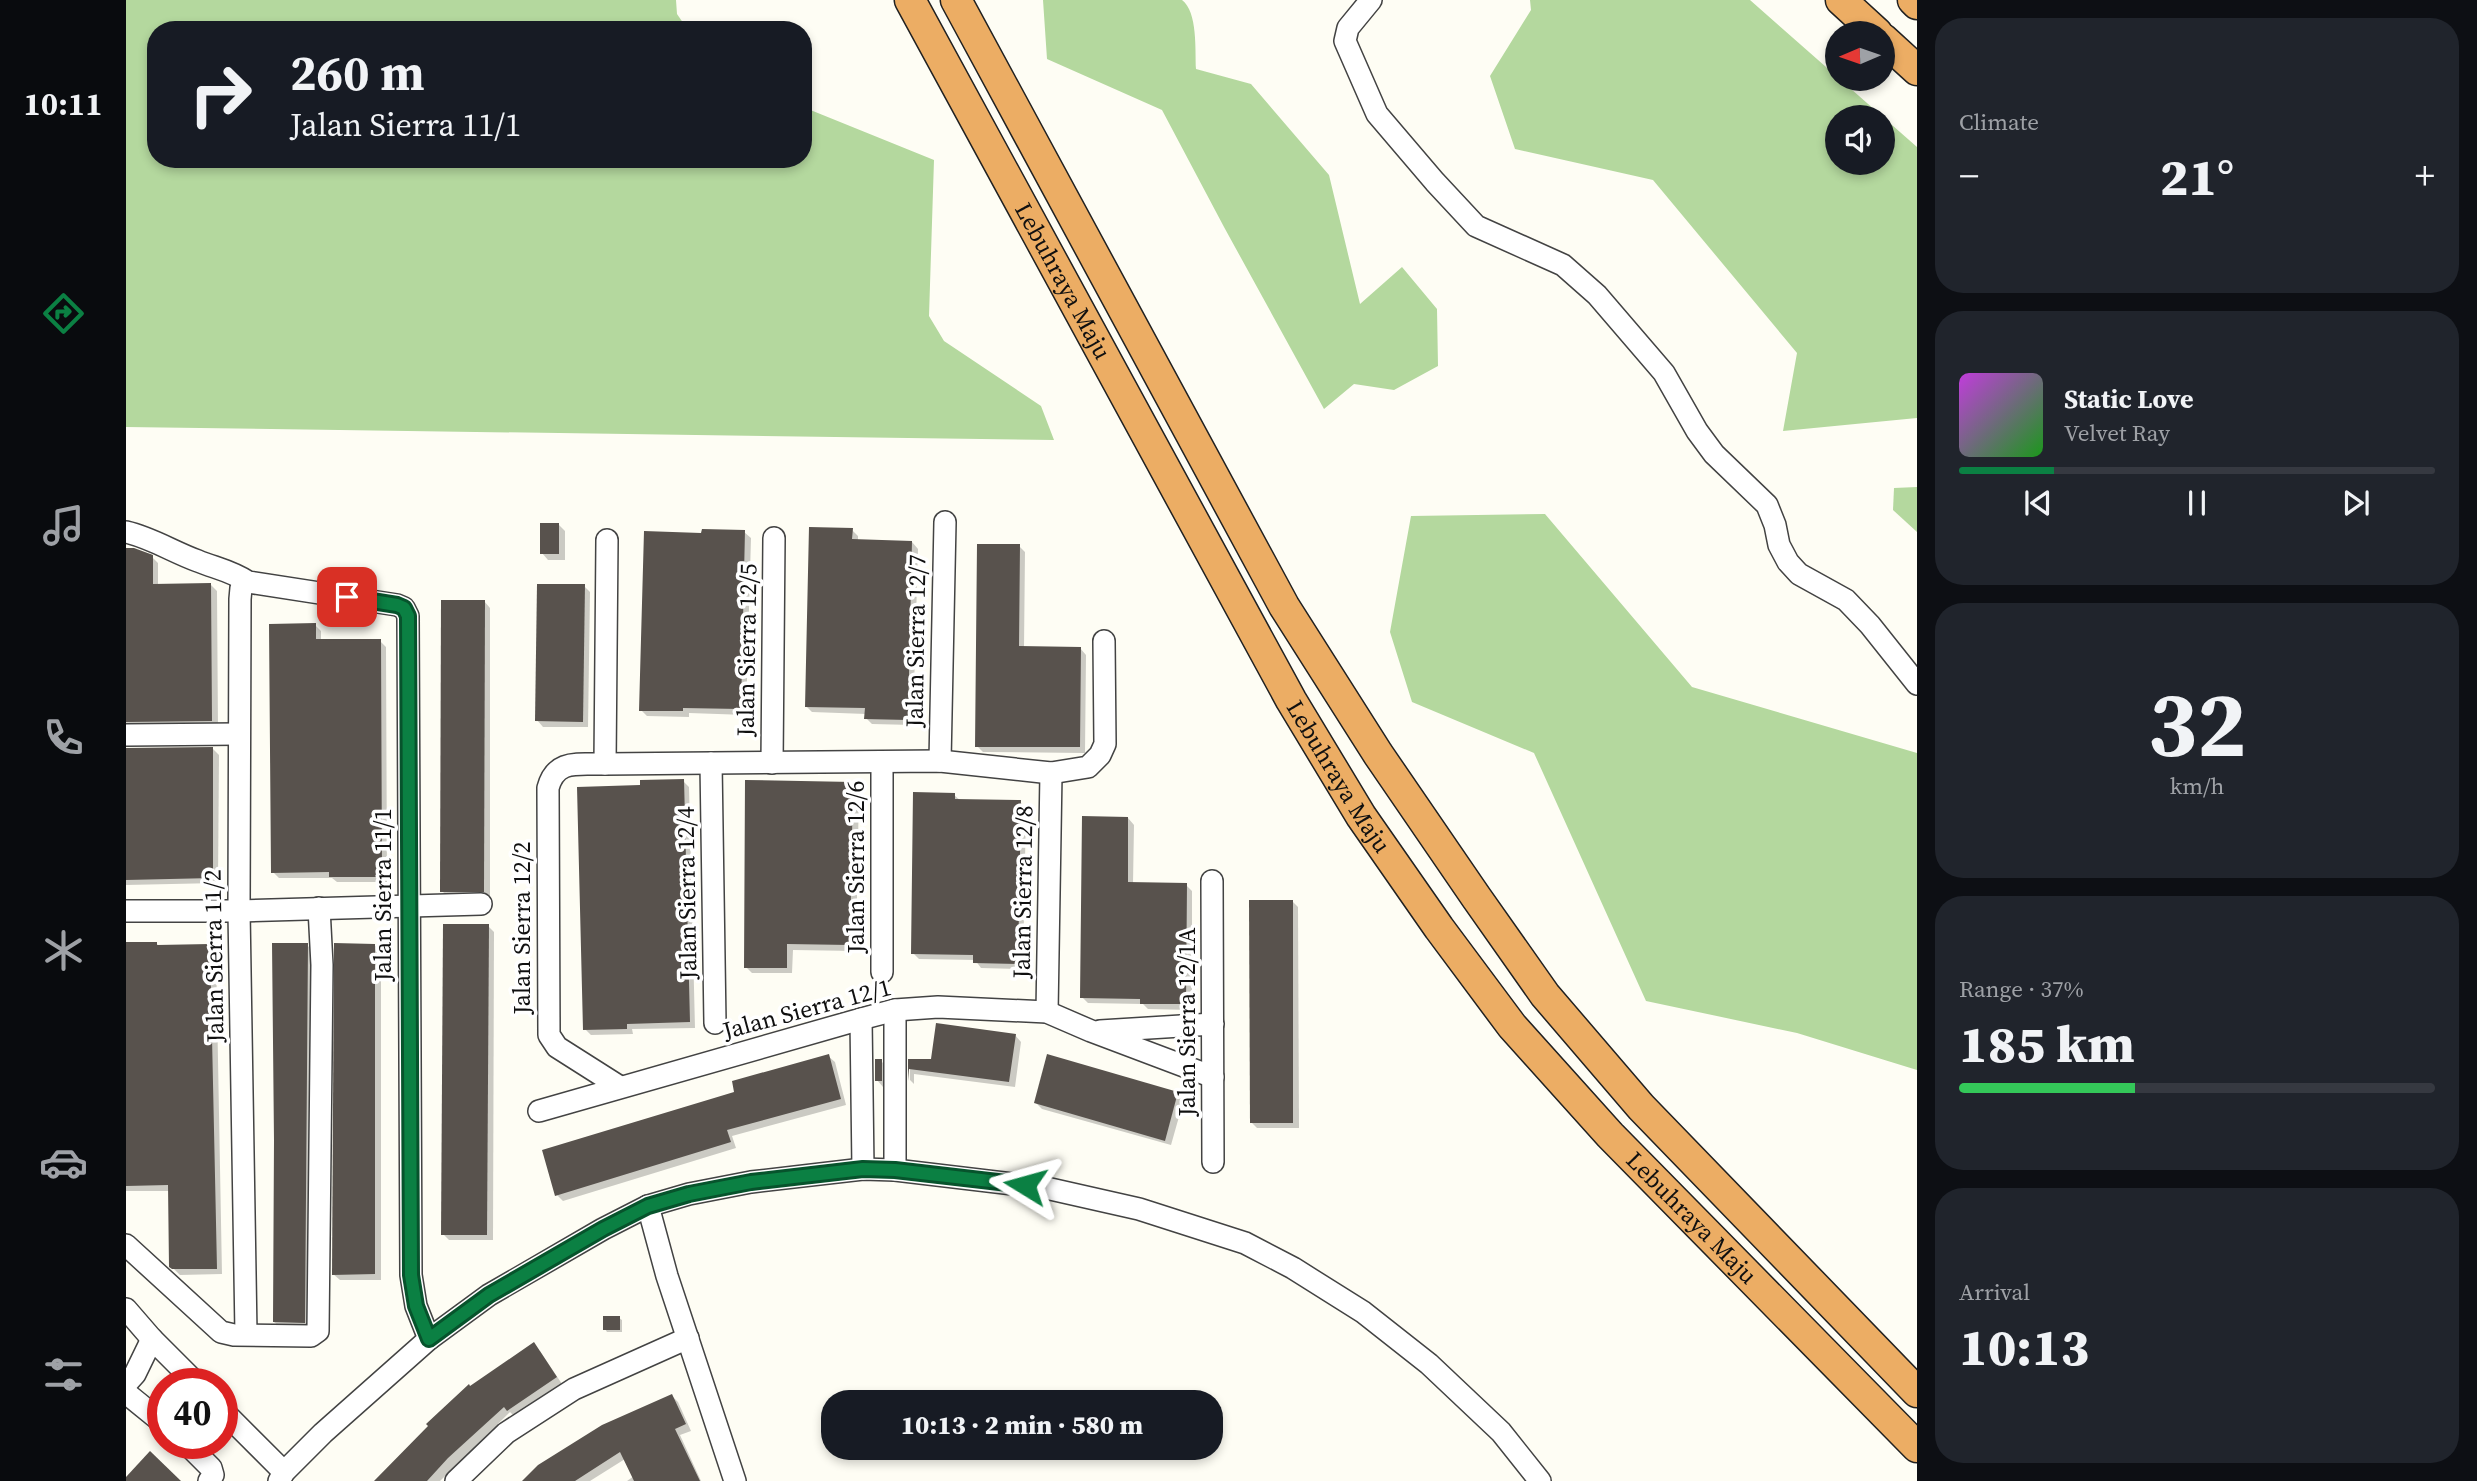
<!DOCTYPE html>
<meta charset="utf-8">
<style>
body{margin:0;font-family:"Source Serif 4",serif;background:#20242c;color:#f1f3f6;height:100vh;display:flex;flex-direction:column;font-size:26px;white-space:nowrap}
*{box-sizing:border-box;margin:0}
p{font-size:23px;color:#9ea1a6}
.icon{flex:none;width:38px;height:38px;fill:none;stroke:currentColor;stroke-width:2;stroke-linecap:round;stroke-linejoin:round}
.map{position:relative;flex:1;overflow:hidden}
.drawer{display:flex;flex-direction:column;gap:18px;padding:18px;background:#0d0f14;width:560px}
.drawer>*{flex:none}
.guide{position:absolute;left:21px;top:21px;width:665px;height:147px;border-radius:28px;box-shadow:0 4px 10px #0003;background:#171b24;color:#f1f3f6;overflow:hidden}
.needle{width:46px;rotate:268deg}
.fabs{position:absolute;left:1699px;top:21px;display:grid;gap:14px}
.fabs a{display:grid;place-items:center;width:70px;height:70px;border-radius:50%;background:#171b24;box-shadow:0 4px 10px #0003;font-size:35px}
.speed{position:absolute;left:21px;top:1368px;display:flex;gap:14px;font-size:35px;font-weight:700;text-align:center}
.speed>*{display:grid;place-content:center;width:91px;height:91px;border-radius:50%;background:#171b24;box-shadow:0 4px 10px #0003;line-height:1}
.speed .limit{border:10px solid #d22;background:#fff;color:#111}
.pin{position:absolute;display:grid;place-items:center;width:60px;height:60px;color:#fff;margin:-30px;border-radius:14px;box-shadow:0 4px 10px #0006}
.me{position:absolute;width:77px;margin:-38px;rotate:278deg;stroke-linejoin:round;filter:drop-shadow(0 0 5px #0008)}
.turn{display:flex;align-items:center;gap:24px;height:147px;padding:0 28px;font-size:32px}
.turn .icon{width:91px;height:91px;stroke-width:2.5}
.turn b{display:block;font-size:49px;line-height:60px}
.big{font-size:52px;font-weight:800;line-height:1.1}
.drawer .card{flex:1;display:flex;flex-direction:column;justify-content:center;gap:10px;min-width:0;padding:0 24px;border-radius:28px;background:#20242c}
.drawer .dial{align-items:center;gap:0}
.dial b{font-size:91px;line-height:1}
.song{display:flex;align-items:center;gap:21px}
.cover{width:84px;height:84px;border-radius:10px;background:linear-gradient(135deg,hsl(290 70% 55%),hsl(120 70% 35%))}
.played{height:7px;border-radius:4px;background:linear-gradient(90deg,#0b8043 20%,#363941 20%)}
.keys{display:flex;justify-content:space-around;direction:ltr}
.heat{display:flex;justify-content:space-between;align-items:center;font-size:38px;direction:ltr}
.charge{height:10px;border-radius:5px;background:linear-gradient(90deg,#34c759 37%,#363941 0)}
.trip{position:absolute;left:695px;top:1390px;width:402px;height:70px;border-radius:28px;background:#171b24;box-shadow:0 4px 10px #0003;font-weight:800;line-height:70px;text-align:center}
main{display:flex;flex:1;min-height:0}
.menu{display:flex;flex-direction:column;width:126px;justify-content:space-around;align-items:center;background:#090b0e;color:#9ea1a6}
.menu .icon{width:49px;height:49px}
.menu .on{color:#0b8043}
.menu b{font-size:32px;color:#f1f3f6}
.map>svg:first-child{display:block}
</style>
<main>
<nav class="menu">
<b>10:11</b>
<svg class="icon on" aria-label="directions" viewBox="0 0 24 24"><path d="M12 3l9 9-9 9-9-9zM9 14v-3h6M13 9l2 2-2 2"/></svg>
<svg class="icon" aria-label="music" viewBox="0 0 24 24"><path d="M9 18V5l10-2v13"/><circle cx="6" cy="18" r="3"/><circle cx="16" cy="16" r="3"/></svg>
<svg class="icon" aria-label="phone" viewBox="0 0 24 24"><path d="M5 4h4l2 5-3 2q2 4 5 5l2-3 5 2v4C11 20 4 13 5 4z"/></svg>
<svg class="icon" aria-label="climate" viewBox="0 0 24 24"><path d="M12 3v18M4 7l16 10M4 17L20 7"/></svg>
<svg class="icon" aria-label="car" viewBox="0 0 24 24"><path d="M5 17H2v-5l4-1 3-4h7l3 4 3 1v5h-3M9 17h6M6 11h13"/><circle cx="7" cy="17" r="2"/><circle cx="17" cy="17" r="2"/></svg>
<svg class="icon" aria-label="filters" viewBox="0 0 24 24"><path d="M4 7h16M4 17h16"/><circle cx="9" cy="7" r="2"/><circle cx="15" cy="17" r="2"/></svg>
</nav>
<div class="map">
<svg width="1791" height="1481" viewBox="0 0 1791 1481">
<rect width="100%" height="100%" fill="#fefdf4"/>
<g fill="#b4d89e" fill-rule="evenodd">
<path d="M0,0h550l1,14 11,16h-532v129h647v-52l131,53 -5,156 15,25 97,65 13,34 -928,-13z"/>
<path d="M917,0h139c16,12 13,51 14,69l55,15 78,91 31,129 42,-37 35,42 1,57 -44,24 -40,-6 -30,25 -100,-182 -62,-117 -115,-51z"/>
<path d="M1404,0h220l167,147v271l-134,13 14,-78 -144,-173 -138,-31 -25,-73 41,-66zM1712,117h45v46h-45z"/>
<path d="M1791,487v45l-24,-22 1,-22z"/>
<path d="M1419,514l147,173 225,66v317l-120,-37 -151,-32 -112,-248 -122,-51 -22,-70 21,-116z"/>
</g>
<g fill="#0003">
<path d="M433,525l6,6v29h-17l-6,-7z"/>
<path d="M726,530l6,6v5l54,1 6,7 -5,176 -41,-1 -6,-6v-4l-54,-2 -6,-6z"/>
<path d="M618,532l7,6 -5,177 -57,-2v4l-42,-1 -6,-6 62,-176z"/>
<path d="M893,546l6,6 -1,96h56l6,7 -1,98 -102,-1 -6,-6z"/>
<path d="M0,550l26,7 6,6v22h53l6,6 1,136 -92,4z"/>
<path d="M458,586l6,6 -2,135h-45l-6,-7z"/>
<path d="M358,601l6,7v289h-42l-6,-6z"/>
<path d="M189,625l6,6v10h59l6,6 1,235h-50l-5,-4h-53l-6,-6z"/>
<path d="M87,749l6,6 -1,128 -92,2v-135z"/>
<path d="M557,781l6,6 6,241 -63,1 1,5 -42,1 -6,-6 57,-242z"/>
<path d="M726,783l7,6 -3,162 -63,-1 -1,23h-40l-6,-6z"/>
<path d="M828,795l7,6 59,1 6,6 -3,161 -42,-1 -6,-8 -56,-1 -6,-6z"/>
<path d="M1002,818l6,7 -1,59 53,1 6,6v119l-44,-1 -5,-5 -55,-1 -6,-6z"/>
<path d="M1166,901l6,6 1,221h-42l-6,-6z"/>
<path d="M362,926l6,6 -1,308h-44l-6,-6z"/>
<path d="M0,944h31l2,2h51l6,6 6,322 -42,1 -9,-9 -1,-75h-44z"/>
<path d="M181,945l6,6 -3,377h-29l-7,-6z"/>
<path d="M248,945l7,6v329h-41l-7,-6z"/>
<path d="M889,1035l6,7 -6,45 -101,-13v10l-4,-4v-19h22z"/>
<path d="M702,1056l7,6 11,43 -114,31 4,12 -173,53 -6,-6 179,-102z"/>
<path d="M755,1061l6,6v20h-4l-6,-7z"/>
<path d="M1051,1093l7,6 -13,46 -129,-36 -7,-7z"/>
<path d="M493,1318l3,2v12h-15l-2,-3z"/>
<path d="M414,1351l22,33 -48,32 -4,-4 -70,69h-63z"/>
<path d="M546,1396l6,6 13,29 -11,4 21,46h-74l7,-5 -9,-17 -35,22h-65z"/>
</g>
<g fill="#58524d">
<rect x="414" y="523" width="19" height="31"/>
<path d="M683,527l44,1 -1,11 60,2 -4,179 -44,-1 1,-11 -60,-1z"/>
<path d="M576,529l43,1 -4,179 -58,-1v3h-44l5,-180 57,2z"/>
<path d="M851,544h43l-1,102 62,1 -1,100h-105z"/>
<path d="M0,548h8l19,7v29l58,-1 1,138 -86,1z"/>
<path d="M411,584h48l-2,138 -48,-1z"/>
<path d="M315,600h44l-1,292h-44z"/>
<path d="M190,623v16h65l1,238h-53v-5l-58,1 -2,-249z"/>
<path d="M87,747v131l-87,2v-132z"/>
<path d="M558,779l6,243 -63,2v5l-44,1 -6,-243 63,-2v-5z"/>
<path d="M619,780l108,2 -3,163 -63,-1v24h-43z"/>
<path d="M787,792l42,1v6l66,1 -3,164 -45,-1v-8l-62,-1z"/>
<path d="M956,816l46,1v65l59,1 -1,121h-46v-5l-60,-1z"/>
<path d="M1123,900h44v223h-43z"/>
<path d="M317,924h46l-2,311h-46z"/>
<path d="M0,942h31v3l53,-1 7,325h-45l-3,-2 -1,-82 -42,1z"/>
<path d="M146,943h36l-3,380 -32,-1 1,-182z"/>
<path d="M208,943l41,1v330l-43,1z"/>
<path d="M810,1023l80,11 -7,48 -100,-13 -1,12v-22h23z"/>
<path d="M703,1054l12,45 -114,31 4,12 -176,54 -13,-46 192,-58 -2,-11z"/>
<path d="M921,1054l131,38 -13,49 -131,-38z"/>
<rect x="749" y="1059" width="7" height="22"/>
<rect x="477" y="1316" width="17" height="14"/>
<path d="M408,1342l23,35 -50,34 -3,-4 -56,51 -21,23h-53l54,-55 -2,-2 43,-40 1,2z"/>
<path d="M546,1394l14,30 -11,5 25,52h-66l-14,-29 -45,29h-53l16,-16 64,-40z"/>
<path d="M24,1451l31,30h-55v-4z"/>
</g>
<g fill="none" stroke-linecap="round" stroke-linejoin="round">
<defs>
<g id="minor">
<path d="M1245,0l-23,28 -3,13 32,73 58,68 41,44 87,39 34,30 67,78 33,58 17,23 53,51 8,20 4,20 9,17 11,12 47,26 24,25 47,59"/>
<path d="M0,532c26,6 47,20 72,29 17,7 34,10 50,21l149,23 7,3 4,8 3,659 5,31 13,33"/>
<path d="M0,735l112,-1"/>
<path d="M814,761l5,-239"/>
<path d="M585,763l4,260"/>
<path d="M646,763l2,-225"/>
<path d="M479,764l2,-224"/>
<path d="M1086,881l1,281"/>
<path d="M0,911h113l242,-7"/>
<path d="M756,972v-210"/>
<path d="M921,1012l4,-239"/>
<path d="M735,1019l2,150"/>
<path d="M974,1031l113,-7"/>
<path d="M494,1087l-63,-40 -8,-12 -1,-247c8,-30 31,-23 57,-24l335,-3 111,12 37,-6 12,-12 5,-11 -1,-103"/>
<path d="M413,1111l322,-92 34,-9 43,-3 109,5 44,19 122,46"/>
<path d="M769,1170v-160"/>
<path d="M522,1206l19,70 68,205"/>
<path d="M0,1245l95,87 13,3 77,1 7,-5 4,-366 -3,-57"/>
<path d="M0,1309l26,30 45,45"/>
<path d="M120,1334l-7,-423 1,-312 1,-11 7,-6"/>
<path d="M0,1384l9,-10 17,-35"/>
<path d="M0,1393l37,30"/>
<path d="M96,1410l62,62"/>
<path d="M61,1444l24,24 2,7 -4,6"/>
<path d="M153,1481l5,-9 39,-39 106,-94 60,-44 114,-66 45,-23 41,-12 62,-12 112,-13 32,1 151,18 93,21 106,34 48,25 70,44 66,52 72,68 39,49"/>
<path d="M330,1481l50,-48 68,-44 114,-51"/>
</g>
<g id="highway">
<path id="s1" d="M784,0l381,700 70,116 78,112 73,98 98,109 307,312"/>
<path d="M830,0l328,606 94,148 98,143 69,98 96,112 276,285"/>
<path d="M1715,0l36,33"/>
<path d="M1787,0l4,4"/>
<path d="M1757,39l34,31"/>
</g>
</defs>
<use href="#minor" stroke="#434343" stroke-width="24"/>
<use href="#highway" stroke="#212121" stroke-width="33"/>
<use href="#minor" stroke="#fff" stroke-width="21"/>
<use href="#highway" stroke="#ecad64" stroke-width="30"/>
</g>
<g fill="none" stroke-linecap="round" stroke-linejoin="round">
<defs>
<path id="route" d="M221,597l50,8 7,3 4,8 3,659 5,31 13,33 60,-44 114,-66 45,-23 41,-12 62,-12 112,-13 32,1 130,15"/>
</defs>
<use href="#route" stroke="#07532c" stroke-width="18"/>
<use href="#route" stroke="#0b8043" stroke-width="12"/>
</g>
<g text-anchor="middle" stroke-width="7" stroke-linejoin="round" paint-order="stroke">
<g font-size="24" fill="#101010" stroke="#fff">
<text dy="8" stroke="none"><textPath href="#s1" startOffset="320">Lebuhraya Maju</textPath></text>
<text transform="translate(790 641) rotate(-89)" y="8">Jalan Sierra 12/7</text>
<text transform="translate(621 650) rotate(-89)" y="8">Jalan Sierra 12/5</text>
<text dy="8" stroke="none"><textPath href="#s1" startOffset="887">Lebuhraya Maju</textPath></text>
<text transform="translate(730 867) rotate(-90)" y="8">Jalan Sierra 12/6</text>
<text transform="translate(897 892) rotate(-89)" y="8">Jalan Sierra 12/8</text>
<text transform="translate(561 893) rotate(-91)" y="8">Jalan Sierra 12/4</text>
<text transform="translate(257 895) rotate(-90)" y="8">Jalan Sierra 11/1</text>
<text transform="translate(396 928) rotate(-90)" y="8">Jalan Sierra 12/2</text>
<text transform="translate(88 956) rotate(-91)" y="8">Jalan Sierra 11/2</text>
<text transform="translate(681 1009) rotate(-15)" y="8">Jalan Sierra 12/1</text>
<text transform="translate(1061 1022) rotate(-90)" y="8">Jalan Sierra 12/1A</text>
<text dy="8" stroke="none"><textPath href="#s1" startOffset="1454">Lebuhraya Maju</textPath></text>
</g>
</g>
</svg>
<div class="fabs">
<a><svg class="needle" viewBox="-14 -14 28 28"><path d="M0-13l5 13h-10z" fill="#e53935"/><path d="M0 13l5-13h-10z" fill="#9ea1a6"/></svg></a>
<a><svg class="icon" aria-label="sound" viewBox="0 0 24 24"><path d="M4 9h4l5-4v14l-5-4H4zM17 9q2 3 0 6"/></svg></a>
</div>
<div class="speed"><div class="limit">40</div></div>
<div class="pin" style="left:221px;top:597px;background:#d93025"><svg class="icon" aria-label="arrive" viewBox="0 0 24 24"><path d="M6 21V4h12l-3 4 3 4H6"/></svg></div>
<svg class="me" style="left:899px;top:1185px" viewBox="-20 -20 40 40"><path d="M0-17L14 15 0 8-14 15z" fill="#0b8043" stroke="#fff" stroke-width="4"/></svg>
<div class="trip">10:13 · 2 min · 580 m</div>
<div class="guide">
<div class="turn"><svg class="icon" aria-label="right" viewBox="0 0 24 24"><path d="M7 20v-9h11M14 6l5 5-5 5"/></svg><div><b>260 m</b>Jalan Sierra 11/1</div></div>
</div>
</div>
<section class="drawer">
<div class="card"><p>Climate</p>
<div class="heat"><a>−</a><b class="big">21°</b><a>+</a></div>
</div>
<div class="card">
<div class="song"><i class="cover"></i><div><b>Static Love</b><p>Velvet Ray</p></div></div>
<div class="played"></div>
<div class="keys"><svg class="icon" aria-label="previous" viewBox="0 0 24 24"><path d="M18 5L8 12l10 7zM5 5v14"/></svg><svg class="icon" aria-label="pause" viewBox="0 0 24 24"><path d="M8 5v14M16 5v14"/></svg><svg class="icon" aria-label="next" viewBox="0 0 24 24"><path d="M6 5l10 7-10 7zM19 5v14"/></svg></div>
</div>
<div class="card dial"><b>32</b><p>km/h</p></div>
<div class="card"><p>Range · 37%</p><b class="big">185 km</b><div class="charge"></div></div>
<div class="card"><p>Arrival</p><b class="big">10:13</b></div>
</section>
</main>
